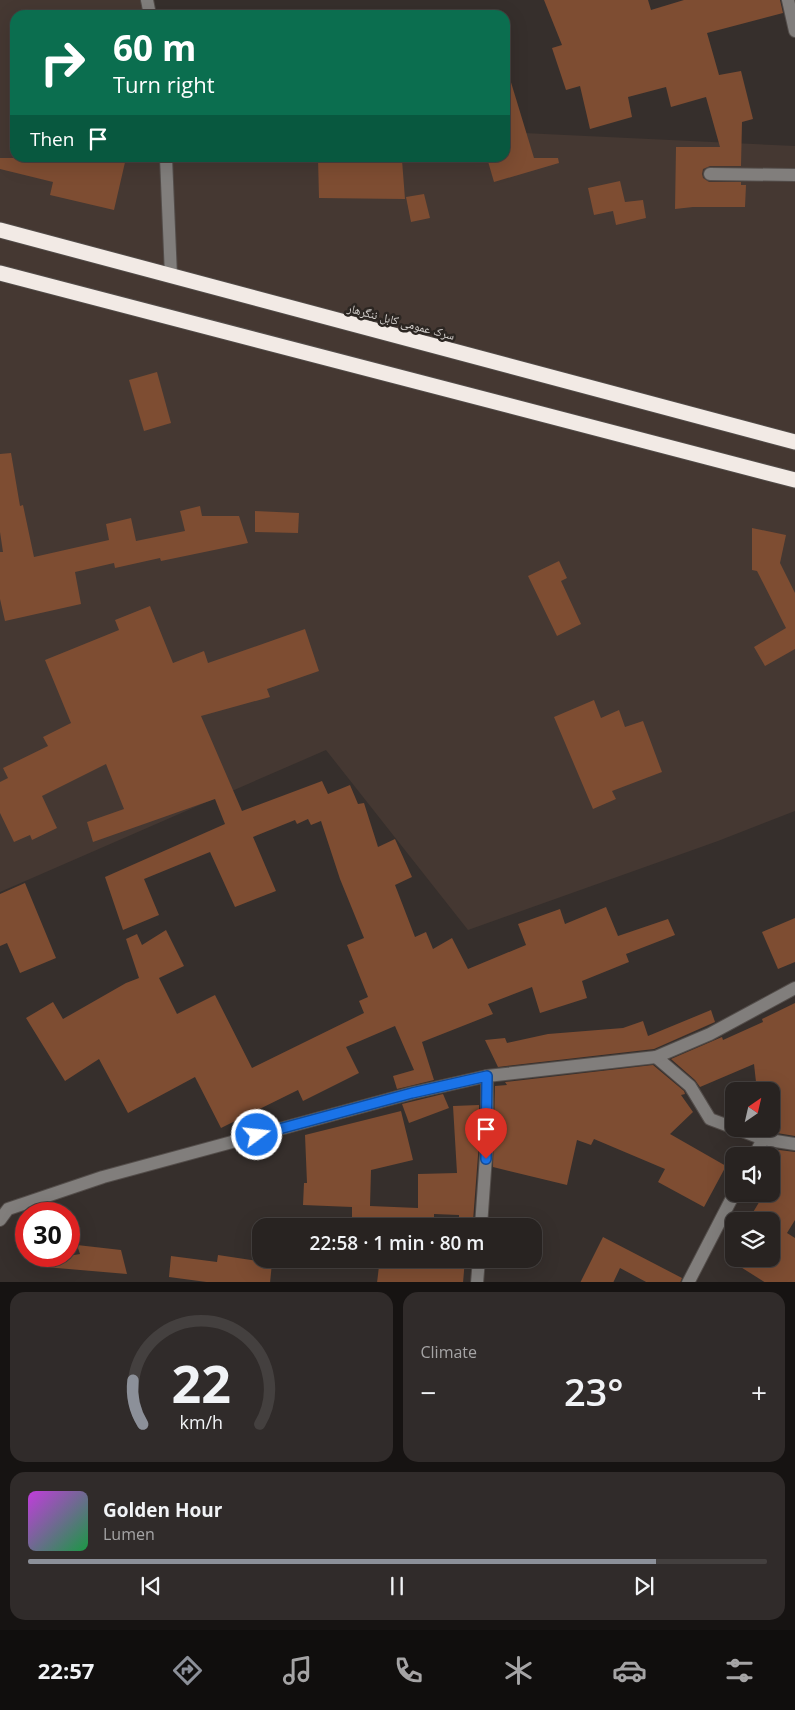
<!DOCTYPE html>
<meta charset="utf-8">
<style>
body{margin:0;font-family:"Open Sans","Noto Naskh Arabic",sans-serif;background:#302b2a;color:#f1f3f6;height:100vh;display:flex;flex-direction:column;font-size:19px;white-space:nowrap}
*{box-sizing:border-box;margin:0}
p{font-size:16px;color:#a5a4a5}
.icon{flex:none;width:28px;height:28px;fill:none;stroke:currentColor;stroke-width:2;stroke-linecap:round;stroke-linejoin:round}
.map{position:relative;height:1282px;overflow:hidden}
.drawer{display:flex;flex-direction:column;gap:10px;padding:10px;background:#161312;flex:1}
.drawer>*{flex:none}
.banner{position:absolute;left:10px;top:10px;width:500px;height:152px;border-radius:15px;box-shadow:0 5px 20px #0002,0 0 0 1px #44403f;background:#0b6e4f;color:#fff;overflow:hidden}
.needle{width:32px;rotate:34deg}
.tools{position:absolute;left:725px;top:1082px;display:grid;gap:10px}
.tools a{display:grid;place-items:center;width:55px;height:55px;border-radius:10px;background:#282321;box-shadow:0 5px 20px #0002,0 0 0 1px #44403f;font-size:25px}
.speed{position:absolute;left:15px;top:1202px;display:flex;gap:10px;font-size:25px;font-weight:700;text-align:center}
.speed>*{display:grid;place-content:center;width:65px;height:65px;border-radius:50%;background:#282321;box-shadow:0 5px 20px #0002,0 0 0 1px #44403f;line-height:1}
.speed .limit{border:8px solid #d22;background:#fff;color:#111}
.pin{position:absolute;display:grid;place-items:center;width:42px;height:42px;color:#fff;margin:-51px -21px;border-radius:50% 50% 50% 0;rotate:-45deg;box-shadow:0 0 5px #0007}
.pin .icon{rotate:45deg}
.me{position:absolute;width:55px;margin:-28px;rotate:75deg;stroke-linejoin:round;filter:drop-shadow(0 0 4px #0008)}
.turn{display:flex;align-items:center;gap:18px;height:105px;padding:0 20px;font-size:22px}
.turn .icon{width:65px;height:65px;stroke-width:2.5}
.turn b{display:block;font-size:35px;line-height:42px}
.then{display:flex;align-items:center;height:48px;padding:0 20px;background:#0003;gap:10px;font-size:19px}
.big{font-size:38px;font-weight:600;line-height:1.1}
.drawer .widget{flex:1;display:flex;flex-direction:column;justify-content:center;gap:8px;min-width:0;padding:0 18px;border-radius:15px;background:#302b2a}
.drawer .dial{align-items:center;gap:0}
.dial svg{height:130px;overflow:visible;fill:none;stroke:#44403f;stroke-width:7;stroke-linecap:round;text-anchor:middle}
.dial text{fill:#f1f3f6;stroke:none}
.song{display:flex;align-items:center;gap:15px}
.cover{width:60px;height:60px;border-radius:8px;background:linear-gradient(135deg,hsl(290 70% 55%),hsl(140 70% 35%))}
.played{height:5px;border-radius:2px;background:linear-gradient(90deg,#8c9099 85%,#44403f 85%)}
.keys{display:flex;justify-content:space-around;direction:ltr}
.heat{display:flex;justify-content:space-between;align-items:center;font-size:28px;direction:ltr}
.drawer .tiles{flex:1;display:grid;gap:10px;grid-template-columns:1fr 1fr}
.widget:last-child{grid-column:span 2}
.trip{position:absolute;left:252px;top:1218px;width:290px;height:50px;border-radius:15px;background:#282321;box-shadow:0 5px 20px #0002,0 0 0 1px #44403f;font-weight:600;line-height:50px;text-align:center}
.tabs{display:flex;height:80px;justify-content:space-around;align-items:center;background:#100e0d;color:#a5a4a5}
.tabs .icon{width:35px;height:35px}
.tabs .current{color:#8c9099}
.tabs b{font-size:22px;color:#f1f3f6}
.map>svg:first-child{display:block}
</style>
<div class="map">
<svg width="795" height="1283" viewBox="0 0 795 1283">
<rect width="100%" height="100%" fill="#362f2c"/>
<path fill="#453832" d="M0,0h147l3,15h-135v143h490v-26l290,14v665l-77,30 -250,89 -142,-180 -326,142z"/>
<g fill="#7e4d32">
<path d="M544,0h104l3,10 33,-10h96l3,13 -76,20 12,42 22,-4 12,48 -11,3 -1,44h-31l-7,3 -1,5 1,4 6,4h32v3h5l-1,22h-52l-18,2 1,-62h44l-14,-50 -35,10 -5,-20 -38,10 4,20 -42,12 -10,-43 -14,4 -14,-42 10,-3z"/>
<path d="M510,79l24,79h24l1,5 -65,19 -7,-24h18v-78z"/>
<path d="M0,158h126l-12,52 -64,-15 3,-13 -53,-13z"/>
<path d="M318,158h70v3l14,-1 3,39 -86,-1z"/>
<path d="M620,181l5,21 18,-2 3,18 -30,7 -3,-14 -19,4 -6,-27z"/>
<path d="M424,194l6,24 -19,4 -5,-25z"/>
<path d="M157,372l14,51 -27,8 -15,-51z"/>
<path d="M11,453l9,53 3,-1 11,52 75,-17 -3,-16 25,-6 5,23 49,-10 -5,-20 20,-5 2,10h37l9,27 -87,18 -1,-3 -45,10 -1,-5 -39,9 6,32 -76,17 -5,-22v-47h3l-3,-20v-78z"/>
<path d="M255,511l44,2 -1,20 -43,-1z"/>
<path d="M752,528l34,7 -6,28 15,30v56l-30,17 -11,-19 32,-19 -29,-57 -5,-1z"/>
<path d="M559,561l8,17 -6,3 20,43 -24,12 -29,-60z"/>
<path d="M150,606l23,57 31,-12 4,12 97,-34 14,42 -52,18 3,8 -69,19 41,95 80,-30 6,13 22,-9 8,19 6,-1 14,44 17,-8 17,38 -17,8 20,52 11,-5 7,17 19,-11 16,31 58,-24 -8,-21 42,-15 5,15 41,-17 12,29 50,-17 7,16 -49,19 3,8 -47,19 5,17 -47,15 -8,-26 -44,17 5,10 -71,28 12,38 -37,9 -4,-13 21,-6 -19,-44 -49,21 13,26 -56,28 -5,-11 -77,38 -26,-51 -67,36 -29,-54 -34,22 -39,-63 27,-16 10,17 63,-36 13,-5 -13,-39 11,-5 5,11 24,-15 18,36 -25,12 18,36 38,-19 37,73 112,-55 -5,-12 9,-4 -21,-52 17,-7 -24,-59 -19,-58 -10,4 -3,-6 -11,5 -2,-4 -42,17 23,54 -41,16 -25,-55 -66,27 15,36 -36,15 -18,-53 120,-53 -10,-25 -122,43 -6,-20 37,-13 -18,-45 -64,32 15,32 -25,12 -2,-5 -16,7 -14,-29v-31l8,-4 -5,-10 45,-22 -5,-9 28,-14 -26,-63 74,-30 -4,-10z"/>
<path d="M594,700l7,18 18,-8 6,17 18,-6 19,51 -50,19 4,8 -23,10 -39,-92z"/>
<path d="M25,883l31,75 -36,15 -13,-30 -7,3v-52z"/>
<path d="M795,918v44l-17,7 -16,-37z"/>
<path d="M795,1003v133l-24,-4v-41h-14l-3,-27 -54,23 -5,-7 -24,-21 51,-22 1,3 40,-18 -1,-3z"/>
<path d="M711,1010l4,12 -61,27 -156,18 -13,-27 20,-2 2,5 41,-9 75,-6 20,-7 5,15z"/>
<path d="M653,1065l31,26 1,3 -4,1 12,17 -23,22 56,32 -22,41 -46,-25 7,-13 -71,-30 -3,6 -14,-5 -10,45 -74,-18 2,-81 12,-1 -2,-3z"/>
<path d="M443,1094l6,14 -40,15 -7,-19z"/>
<path d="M479,1105v37l-6,79h-14v-6l-25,-1v12h-82v-19l-49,-2 1,-22h3l-2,-48 96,-24 12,49 -42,10 -1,36 48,2v-34l39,-1 -4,-67z"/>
<path d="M771,1149l24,3v68l-8,13 8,5v45h-29l-38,-24h43v-38h-8l-11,-7 12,-20h7z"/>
<path d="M603,1237l79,41 -2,5h-32l-28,-15 -7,15h-33z"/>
<path d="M77,1245l44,5 6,24 -82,-7v-7l35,-6z"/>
<path d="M218,1255l54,8 -2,20h-56l-45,-6 2,-21 46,6z"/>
<path d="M352,1259h113l-2,24h-86l2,-17h-9l1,-7z"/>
</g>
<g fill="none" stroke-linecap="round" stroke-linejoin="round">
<defs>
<g id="minor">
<path d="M147,0l3,15"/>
<path d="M788,0l7,31"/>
<path d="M166,158l5,118"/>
<path d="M710,174l85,1"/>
<path d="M656,1057l34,29 20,33 24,9"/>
<path d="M737,1129l26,10 32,5"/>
<path d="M754,1156l9,-17"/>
<path d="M0,1220l8,-11 95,-32 309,-84 75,-17 169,-19 54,-23 85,-46"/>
<path d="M481,1226l6,-84v-66"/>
<path d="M477,1283l2,-24"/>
<path d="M688,1283l46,-89"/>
</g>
<g id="highway">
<path d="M0,230l795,212"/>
<path d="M0,273l795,207"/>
</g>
</defs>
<use href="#minor" stroke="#534d4a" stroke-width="14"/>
<use href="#highway" stroke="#534d4a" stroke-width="17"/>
<use href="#minor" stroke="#817e7c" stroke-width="12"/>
<use href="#highway" stroke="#f2eae5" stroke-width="15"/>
</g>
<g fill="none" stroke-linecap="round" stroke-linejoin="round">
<defs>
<path id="route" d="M257,1135l155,-42 75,-17 -1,83"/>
</defs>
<use href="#route" stroke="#114b97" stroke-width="12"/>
<use href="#route" stroke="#1a73e8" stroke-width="9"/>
</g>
<g text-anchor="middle" stroke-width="5" stroke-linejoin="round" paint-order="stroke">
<g font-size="12" fill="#d7d3d0" stroke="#2c2622">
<text transform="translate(401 322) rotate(15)" y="4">سرک عمومی کابل ننگرهار</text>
</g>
</g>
</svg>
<div class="tools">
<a><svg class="needle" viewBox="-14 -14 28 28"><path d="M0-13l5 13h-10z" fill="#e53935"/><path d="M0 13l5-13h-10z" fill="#a5a4a5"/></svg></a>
<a><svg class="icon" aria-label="sound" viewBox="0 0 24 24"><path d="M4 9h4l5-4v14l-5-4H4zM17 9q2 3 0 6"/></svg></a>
<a><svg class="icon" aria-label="layers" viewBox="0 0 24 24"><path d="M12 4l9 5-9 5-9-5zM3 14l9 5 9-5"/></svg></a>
</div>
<div class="speed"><div class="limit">30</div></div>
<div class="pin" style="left:486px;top:1159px;background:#d93025"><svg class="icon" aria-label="arrive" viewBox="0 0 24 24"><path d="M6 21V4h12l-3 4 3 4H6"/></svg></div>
<svg class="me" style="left:257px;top:1135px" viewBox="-20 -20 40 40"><circle r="17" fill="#1a73e8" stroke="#fff" stroke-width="3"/><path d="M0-11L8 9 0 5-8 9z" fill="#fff"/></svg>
<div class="trip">22:58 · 1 min · 80 m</div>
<div class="banner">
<div class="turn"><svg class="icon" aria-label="right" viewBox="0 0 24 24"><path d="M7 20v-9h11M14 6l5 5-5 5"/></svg><div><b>60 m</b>Turn right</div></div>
<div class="then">Then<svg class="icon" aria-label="arrive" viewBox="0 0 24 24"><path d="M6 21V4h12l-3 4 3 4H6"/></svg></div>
</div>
</div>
<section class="drawer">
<div class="tiles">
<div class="widget dial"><svg viewBox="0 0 100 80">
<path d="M14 69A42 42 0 1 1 86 69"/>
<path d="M14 69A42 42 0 0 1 8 42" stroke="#8c9099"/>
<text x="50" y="56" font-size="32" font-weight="700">22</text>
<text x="50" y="72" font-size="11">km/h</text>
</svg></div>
<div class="widget"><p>Climate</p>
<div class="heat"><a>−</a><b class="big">23°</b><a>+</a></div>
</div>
<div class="widget">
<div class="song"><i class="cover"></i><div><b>Golden Hour</b><p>Lumen</p></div></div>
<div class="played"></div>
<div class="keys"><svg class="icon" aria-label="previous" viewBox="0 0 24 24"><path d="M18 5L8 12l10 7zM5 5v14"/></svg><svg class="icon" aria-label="pause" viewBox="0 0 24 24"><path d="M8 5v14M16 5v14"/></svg><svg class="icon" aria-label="next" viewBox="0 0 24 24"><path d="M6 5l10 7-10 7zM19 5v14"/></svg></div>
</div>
</div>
</section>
<nav class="tabs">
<b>22:57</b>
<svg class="icon current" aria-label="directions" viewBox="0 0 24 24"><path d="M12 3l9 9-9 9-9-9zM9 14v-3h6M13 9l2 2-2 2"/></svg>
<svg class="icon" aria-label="music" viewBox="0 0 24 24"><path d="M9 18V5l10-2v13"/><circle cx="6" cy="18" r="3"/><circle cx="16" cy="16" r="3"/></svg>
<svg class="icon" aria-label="phone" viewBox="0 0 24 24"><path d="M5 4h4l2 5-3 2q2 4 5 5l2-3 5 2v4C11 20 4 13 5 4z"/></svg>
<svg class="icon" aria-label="climate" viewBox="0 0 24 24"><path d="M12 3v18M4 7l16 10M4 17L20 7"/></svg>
<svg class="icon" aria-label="car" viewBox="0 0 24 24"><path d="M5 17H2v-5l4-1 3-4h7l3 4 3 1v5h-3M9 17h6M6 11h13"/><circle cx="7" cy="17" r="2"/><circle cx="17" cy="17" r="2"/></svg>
<svg class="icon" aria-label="filters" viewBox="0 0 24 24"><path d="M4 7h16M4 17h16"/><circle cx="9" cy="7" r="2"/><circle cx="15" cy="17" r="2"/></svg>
</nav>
